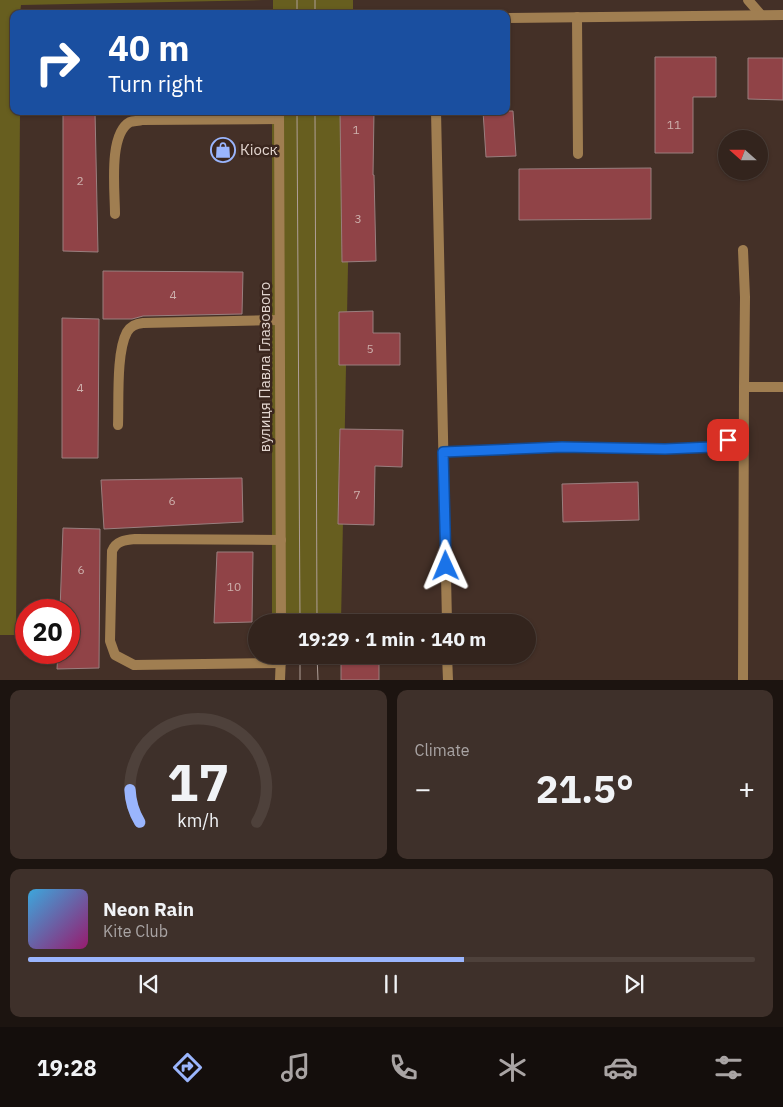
<!DOCTYPE html>
<meta charset="utf-8">
<style>
body{margin:0;font-family:"IBM Plex Sans",sans-serif;background:#3e302a;color:#f1f3f6;height:100vh;display:flex;flex-direction:column;font-size:19px;white-space:nowrap}
*{box-sizing:border-box;margin:0}
p{font-size:16px;color:#a9a4a4}
.icon{flex:none;width:28px;height:28px;fill:none;stroke:currentColor;stroke-width:2;stroke-linecap:round;stroke-linejoin:round}
.map{position:relative;height:680px;overflow:hidden}
.details{display:flex;flex-direction:column;gap:10px;padding:10px;background:#1c1410;flex:1}
.details>*{flex:none}
.guide{position:absolute;left:10px;top:10px;width:500px;height:105px;border-radius:10px;box-shadow:0 1px 4px #0004,0 0 0 1px #4e413b;background:#1a4fa0;color:#fff;overflow:hidden}
.needle{width:32px;rotate:291deg}
.fabs{position:absolute;left:718px;top:130px;display:grid;gap:10px}
.fabs a{display:grid;place-items:center;width:50px;height:50px;border-radius:50%;background:#33241d;box-shadow:0 1px 4px #0004,0 0 0 1px #4e413b;font-size:25px}
.speed{position:absolute;left:15px;top:599px;display:flex;gap:10px;font-size:25px;font-weight:700;text-align:center}
.speed>*{display:grid;place-content:center;width:65px;height:65px;border-radius:50%;background:#33241d;box-shadow:0 1px 4px #0004,0 0 0 1px #4e413b;line-height:1}
.speed .limit{border:8px solid #d22;background:#fff;color:#111}
.pin{position:absolute;display:grid;place-items:center;width:42px;height:42px;color:#fff;margin:-21px;border-radius:10px;box-shadow:0 2px 8px #0006}
.me{position:absolute;width:55px;margin:-28px;rotate:359deg;stroke-linejoin:round;filter:drop-shadow(0 0 4px #0008)}
.turn{display:flex;align-items:center;gap:18px;height:105px;padding:0 15px;font-size:22px}
.turn .icon{width:65px;height:65px;stroke-width:2.5}
.turn b{display:block;font-size:35px;line-height:42px}
.big{font-size:38px;font-weight:700;line-height:1.1}
.details .widget{flex:1;display:flex;flex-direction:column;justify-content:center;gap:8px;min-width:0;padding:0 18px;border-radius:10px;background:#3e302a}
.details .dial{align-items:center;gap:0}
.dial svg{height:130px;overflow:visible;fill:none;stroke:#4e413b;stroke-width:7;stroke-linecap:round;text-anchor:middle}
.dial text{fill:#f1f3f6;stroke:none}
.song{display:flex;align-items:center;gap:15px}
.cover{width:60px;height:60px;border-radius:8px;background:linear-gradient(135deg,hsl(200 70% 55%),hsl(320 70% 35%))}
.played{height:5px;border-radius:2px;background:linear-gradient(90deg,#9ab5fd 60%,#4e413b 60%)}
.keys{display:flex;justify-content:space-around;direction:ltr}
.heat{display:flex;justify-content:space-between;align-items:center;font-size:28px;direction:ltr}
.details .tiles{flex:1;display:grid;gap:10px;grid-template-columns:1fr 1fr}
.widget:last-child{grid-column:span 2}
.trip{position:absolute;left:248px;top:614px;width:288px;height:50px;border-radius:25px;background:#33241d;box-shadow:0 1px 4px #0004,0 0 0 1px #4e413b;font-weight:700;line-height:50px;text-align:center}
.tab-bar{display:flex;height:80px;justify-content:space-around;align-items:center;background:#140e0c;color:#a9a4a4}
.tab-bar .icon{width:35px;height:35px}
.tab-bar .current{color:#9ab5fd}
.tab-bar b{font-size:22px;color:#f1f3f6}
.map>svg:first-child{display:block}
</style>
<div class="map">
<svg width="783" height="680" viewBox="0 0 783 680">
<rect width="100%" height="100%" fill="#443027"/>
<g fill="#675e1f">
<path d="M0,0h263l-242,5 -1,9h-6v97h6l-4,524h-16z"/>
<rect x="273" y="0" width="80" height="14"/>
<path d="M272,111h79l-10,511h-69z"/>
</g>
<g fill="#904347" stroke="#9a7f7f">
<path d="M655,57h61v40h-23v56h-38z"/>
<path d="M748,58h35v42l-35,-1z"/>
<path d="M63,111h32l3,141 -35,-1z"/>
<path d="M340,111h34l-1,64h1l2,86 -34,1z"/>
<path d="M483,111h30l3,45 -30,1z"/>
<path d="M651,168v51l-132,1v-51z"/>
<path d="M103,271l140,1 -1,42 -99,2 -11,3h-29z"/>
<path d="M373,311v22h27v32h-61v-53z"/>
<path d="M62,318l37,1 -1,139h-36z"/>
<path d="M340,429l63,1 -1,37 -27,-1 -1,59 -36,-1z"/>
<path d="M242,478l1,44 -139,7 -3,-49z"/>
<path d="M638,482l1,38 -76,2 -1,-38z"/>
<path d="M63,528l37,1 -1,139 -42,1 1,-17h11v-42h-9z"/>
<path d="M217,552h36l-1,70 -38,1z"/>
<path d="M379,659v21h-38v-20z"/>
</g>
<g fill="none" stroke-linecap="round" stroke-linejoin="round">
<g stroke="#a07e51" stroke-width="10">
<path d="M577,17l1,137"/>
<path d="M436,111l11,511"/>
<path d="M115,214c0,-23 -7,-80 15,-92 3,-1 9,-1 12,-2l137,-1"/>
<path d="M743,250l2,47 -1,90"/>
<path d="M118,425c1,-23 -2,-73 9,-93 4,-6 8,-8 16,-9l136,-3"/>
<path d="M443,452l119,-5 103,2 47,-2 31,-15"/>
<path d="M447,655l1,25"/>
<path d="M281,663l-147,2 -19,-10 -5,-14 2,-90c4,-10 13,-11 23,-12l146,1"/>
<path d="M743,680l1,-293h39"/>
</g>
<g stroke="#a07e51" stroke-width="10">
<path d="M748,0l13,15"/>
<path d="M506,18l277,-3"/>
<path d="M279,111l2,511"/>
<path d="M280,680l1,-25"/>
</g>
<g stroke="#af9f98" stroke-width="1">
<path d="M297,0v14"/>
<path d="M315,0v14"/>
<path d="M297,111l3,511"/>
<path d="M315,111l2,511"/>
<path d="M300,655v25"/>
<path d="M317,655l1,25"/>
</g>
</g>
<g fill="none" stroke-linecap="round" stroke-linejoin="round">
<defs>
<path id="route" d="M446,566l-3,-114 119,-5 103,2 47,-2 16,-7"/>
</defs>
<use href="#route" stroke="#114b97" stroke-width="12"/>
<use href="#route" stroke="#1a73e8" stroke-width="9"/>
</g>
<defs>
<symbol id="shop-ring" viewBox="-11 -11 22 22"><circle r="9.5" fill="#3a261e" stroke="#9ab5fd" stroke-width="1.5"/><path d="M-5-2.5h2.3a2.7 3.5 0 0 1 5.4 0H5L5.5 6h-11ZM-1.5-2.5h3a1.5 2.3 0 0 0-3 0Z" fill="#9ab5fd"/></symbol>
</defs>
<g fill-rule="evenodd">
<use href="#shop-ring" x="209" y="136" width="28" height="28"/>
</g>
<g text-anchor="middle" stroke-width="5" stroke-linejoin="round" paint-order="stroke">
<g font-size="12" fill="#cdb0ac">
<text x="674" y="129">11</text>
<text x="356" y="134">1</text>
<text x="80" y="185">2</text>
<text x="358" y="223">3</text>
<text x="173" y="299">4</text>
<text x="370" y="353">5</text>
<text x="80" y="392">4</text>
<text x="357" y="499">7</text>
<text x="172" y="505">6</text>
<text x="81" y="574">6</text>
<text x="234" y="591">10</text>
</g>
<g font-size="15" fill="#e1d4ce" stroke="#3a261e" text-anchor="start">
<text x="240" y="155">Кіоск</text>
</g>
<g font-size="15" fill="#e1d4ce" stroke="#3a261e">
<text transform="translate(265 367) rotate(-90)" y="5">вулиця Павла Глазового</text>
</g>
</g>
</svg>
<div class="fabs">
<a><svg class="needle" viewBox="-14 -14 28 28"><path d="M0-13l5 13h-10z" fill="#e53935"/><path d="M0 13l5-13h-10z" fill="#a9a4a4"/></svg></a>
</div>
<div class="speed"><div class="limit">20</div></div>
<div class="pin" style="left:728px;top:440px;background:#d93025"><svg class="icon" aria-label="arrive" viewBox="0 0 24 24"><path d="M6 21V4h12l-3 4 3 4H6"/></svg></div>
<svg class="me" style="left:446px;top:566px" viewBox="-20 -20 40 40"><path d="M0-17L14 15 0 8-14 15z" fill="#1a73e8" stroke="#fff" stroke-width="4"/></svg>
<div class="trip">19:29 · 1 min · 140 m</div>
<div class="guide">
<div class="turn"><svg class="icon" aria-label="right" viewBox="0 0 24 24"><path d="M7 20v-9h11M14 6l5 5-5 5"/></svg><div><b>40 m</b>Turn right</div></div>
</div>
</div>
<section class="details">
<div class="tiles">
<div class="widget dial"><svg viewBox="0 0 100 80">
<path d="M14 69A42 42 0 1 1 86 69"/>
<path d="M14 69A42 42 0 0 1 8 49" stroke="#9ab5fd"/>
<text x="50" y="56" font-size="32" font-weight="700">17</text>
<text x="50" y="72" font-size="11">km/h</text>
</svg></div>
<div class="widget"><p>Climate</p>
<div class="heat"><a>−</a><b class="big">21.5°</b><a>+</a></div>
</div>
<div class="widget">
<div class="song"><i class="cover"></i><div><b>Neon Rain</b><p>Kite Club</p></div></div>
<div class="played"></div>
<div class="keys"><svg class="icon" aria-label="previous" viewBox="0 0 24 24"><path d="M18 5L8 12l10 7zM5 5v14"/></svg><svg class="icon" aria-label="pause" viewBox="0 0 24 24"><path d="M8 5v14M16 5v14"/></svg><svg class="icon" aria-label="next" viewBox="0 0 24 24"><path d="M6 5l10 7-10 7zM19 5v14"/></svg></div>
</div>
</div>
</section>
<nav class="tab-bar">
<b>19:28</b>
<svg class="icon current" aria-label="directions" viewBox="0 0 24 24"><path d="M12 3l9 9-9 9-9-9zM9 14v-3h6M13 9l2 2-2 2"/></svg>
<svg class="icon" aria-label="music" viewBox="0 0 24 24"><path d="M9 18V5l10-2v13"/><circle cx="6" cy="18" r="3"/><circle cx="16" cy="16" r="3"/></svg>
<svg class="icon" aria-label="phone" viewBox="0 0 24 24"><path d="M5 4h4l2 5-3 2q2 4 5 5l2-3 5 2v4C11 20 4 13 5 4z"/></svg>
<svg class="icon" aria-label="climate" viewBox="0 0 24 24"><path d="M12 3v18M4 7l16 10M4 17L20 7"/></svg>
<svg class="icon" aria-label="car" viewBox="0 0 24 24"><path d="M5 17H2v-5l4-1 3-4h7l3 4 3 1v5h-3M9 17h6M6 11h13"/><circle cx="7" cy="17" r="2"/><circle cx="17" cy="17" r="2"/></svg>
<svg class="icon" aria-label="filters" viewBox="0 0 24 24"><path d="M4 7h16M4 17h16"/><circle cx="9" cy="7" r="2"/><circle cx="15" cy="17" r="2"/></svg>
</nav>
